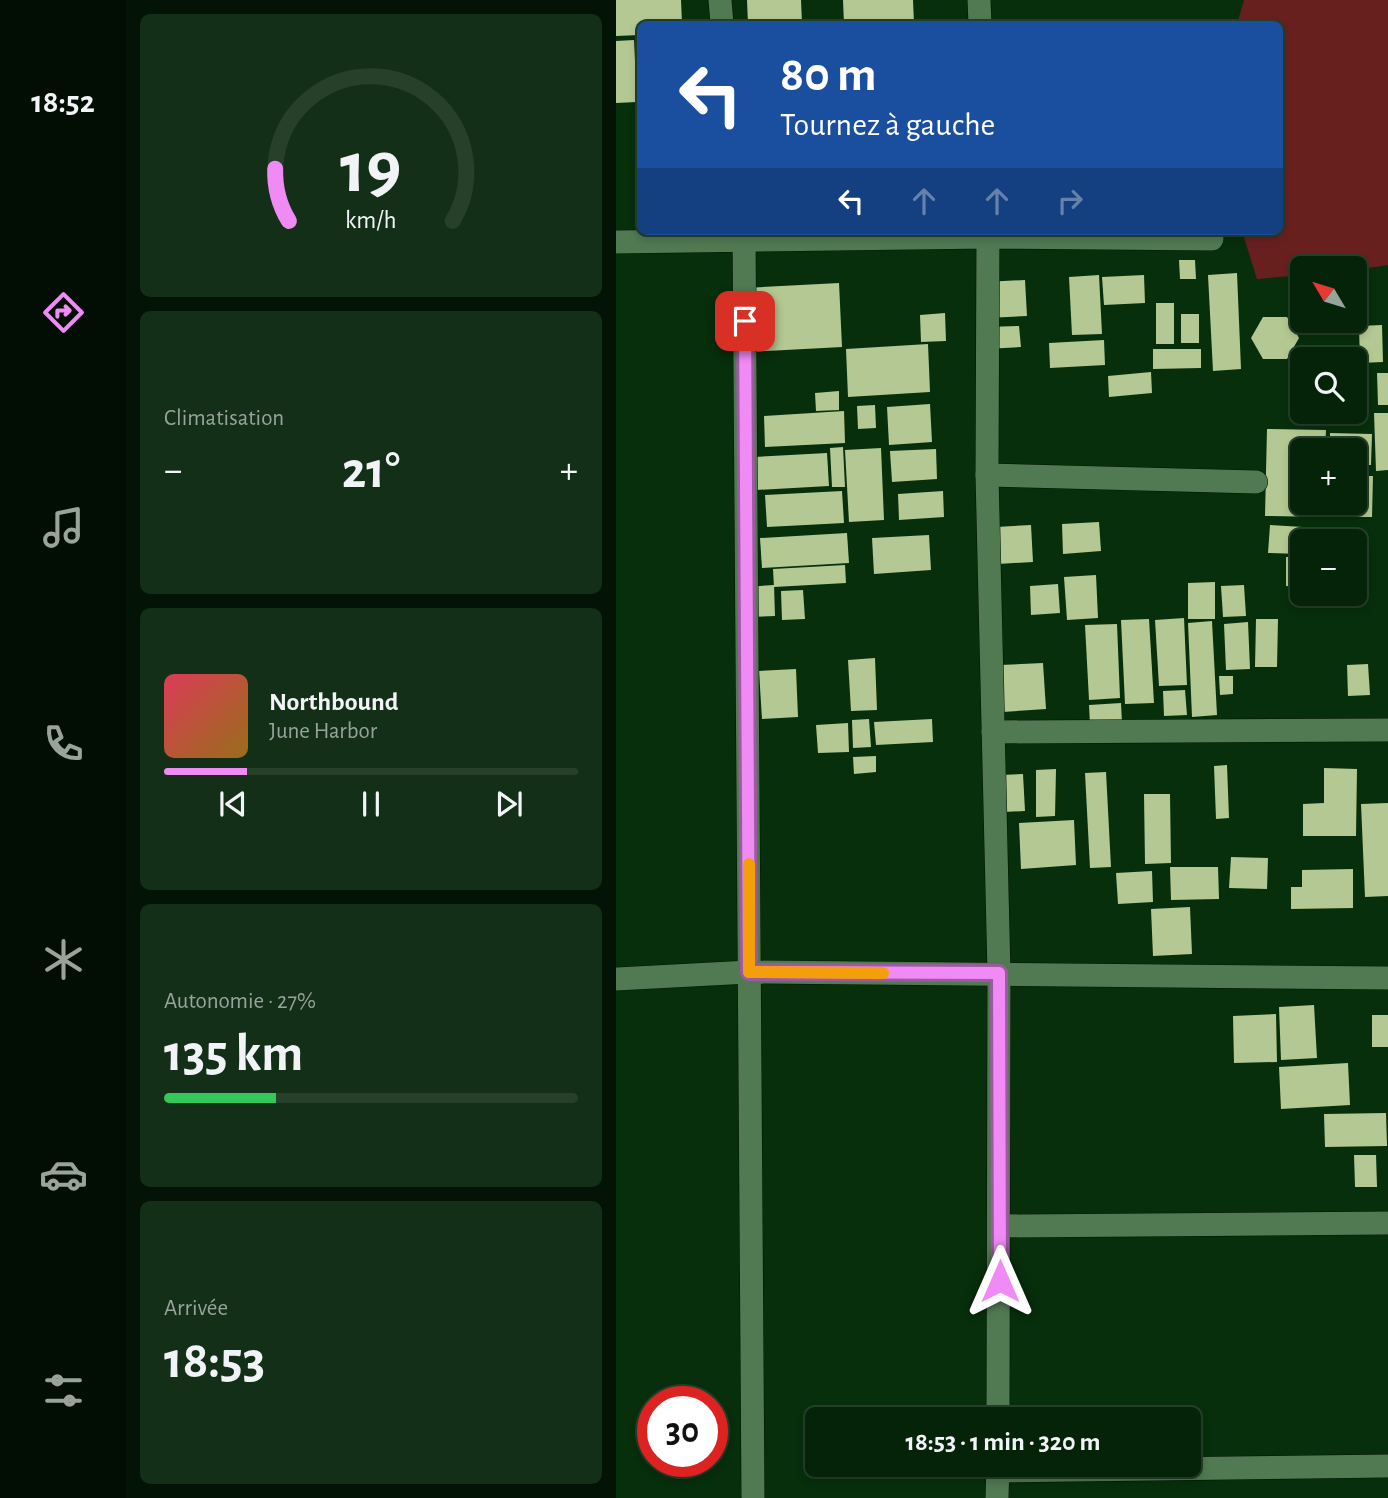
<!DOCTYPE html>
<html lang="fr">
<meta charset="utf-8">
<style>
body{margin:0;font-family:"Alegreya Sans",sans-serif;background:#132f17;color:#f1f3f6;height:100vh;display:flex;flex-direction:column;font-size:26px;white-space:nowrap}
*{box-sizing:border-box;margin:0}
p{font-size:23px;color:#97a49c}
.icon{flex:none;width:38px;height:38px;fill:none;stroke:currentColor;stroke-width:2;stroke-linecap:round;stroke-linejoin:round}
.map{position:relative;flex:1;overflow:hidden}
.sheet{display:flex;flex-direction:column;gap:14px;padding:14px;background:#031305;width:490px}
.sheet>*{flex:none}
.hud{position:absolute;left:21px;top:21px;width:646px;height:214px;border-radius:10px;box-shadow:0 4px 10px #0003,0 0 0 2px #26402a;background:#1a4fa0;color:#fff;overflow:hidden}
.needle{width:46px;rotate:308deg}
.controls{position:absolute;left:674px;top:256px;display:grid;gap:14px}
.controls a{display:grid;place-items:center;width:77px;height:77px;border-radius:10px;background:#052309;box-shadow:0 4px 10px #0003,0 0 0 2px #26402a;font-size:35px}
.speed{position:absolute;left:21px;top:1386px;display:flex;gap:14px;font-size:35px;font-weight:700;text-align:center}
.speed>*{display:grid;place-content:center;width:91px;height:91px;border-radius:50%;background:#052309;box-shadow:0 4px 10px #0003,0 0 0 2px #26402a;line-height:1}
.speed .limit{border:10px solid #d22;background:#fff;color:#111}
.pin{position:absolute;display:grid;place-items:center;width:60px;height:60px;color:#fff;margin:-30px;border-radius:14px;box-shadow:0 4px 10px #0006}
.me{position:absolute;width:77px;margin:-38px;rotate:0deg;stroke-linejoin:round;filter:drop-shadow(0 0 5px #0008)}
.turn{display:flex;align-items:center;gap:24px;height:147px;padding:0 28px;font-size:32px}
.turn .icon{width:91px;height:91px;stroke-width:2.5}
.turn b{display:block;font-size:49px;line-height:60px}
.lanes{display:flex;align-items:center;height:66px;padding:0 28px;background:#0003;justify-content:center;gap:35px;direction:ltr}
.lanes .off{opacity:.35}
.big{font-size:52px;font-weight:600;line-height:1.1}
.sheet .tile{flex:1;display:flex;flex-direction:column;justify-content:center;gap:10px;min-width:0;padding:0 24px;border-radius:10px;background:#132f17}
.sheet .dial{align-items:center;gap:0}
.dial svg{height:182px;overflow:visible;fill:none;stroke:#26402a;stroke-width:7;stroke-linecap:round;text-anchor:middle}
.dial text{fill:#f1f3f6;stroke:none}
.song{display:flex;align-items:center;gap:21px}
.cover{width:84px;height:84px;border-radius:10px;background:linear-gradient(135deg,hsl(350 70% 55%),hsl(40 70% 35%))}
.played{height:7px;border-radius:4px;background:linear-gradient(90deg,#f08bf6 20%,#26402a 20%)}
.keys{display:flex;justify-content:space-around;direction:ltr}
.heat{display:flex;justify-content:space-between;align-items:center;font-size:38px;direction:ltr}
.charge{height:10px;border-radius:5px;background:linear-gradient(90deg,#34c759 27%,#26402a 0)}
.trip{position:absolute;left:189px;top:1407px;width:396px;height:70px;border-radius:10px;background:#052309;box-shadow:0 4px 10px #0003,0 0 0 2px #26402a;font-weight:600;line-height:70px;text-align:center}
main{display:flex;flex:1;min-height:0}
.menu{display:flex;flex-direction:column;width:126px;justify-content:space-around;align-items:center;background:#020e04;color:#97a49c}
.menu .icon{width:49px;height:49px}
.menu .selected{color:#f08bf6}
.menu b{font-size:32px;color:#f1f3f6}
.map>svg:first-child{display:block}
</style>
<main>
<nav class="menu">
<b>18:52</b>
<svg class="icon selected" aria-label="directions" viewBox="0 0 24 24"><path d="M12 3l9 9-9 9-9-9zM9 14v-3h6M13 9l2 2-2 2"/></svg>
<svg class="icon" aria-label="music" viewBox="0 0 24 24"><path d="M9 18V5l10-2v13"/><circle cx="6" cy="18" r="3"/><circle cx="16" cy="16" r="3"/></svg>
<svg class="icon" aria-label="phone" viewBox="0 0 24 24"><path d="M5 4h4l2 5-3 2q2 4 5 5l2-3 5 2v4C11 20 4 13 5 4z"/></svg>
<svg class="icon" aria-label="climate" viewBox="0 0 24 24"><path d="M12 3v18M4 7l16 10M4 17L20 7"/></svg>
<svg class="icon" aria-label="car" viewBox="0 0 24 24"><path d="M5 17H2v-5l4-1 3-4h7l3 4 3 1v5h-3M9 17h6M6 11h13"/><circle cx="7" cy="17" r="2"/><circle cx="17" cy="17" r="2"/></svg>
<svg class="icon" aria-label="filters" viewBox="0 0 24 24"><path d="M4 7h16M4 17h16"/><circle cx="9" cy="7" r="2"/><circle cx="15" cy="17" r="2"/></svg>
</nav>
<section class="sheet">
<div class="tile dial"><svg viewBox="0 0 100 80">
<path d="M14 69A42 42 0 1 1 86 69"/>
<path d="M14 69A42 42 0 0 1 8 46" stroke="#f08bf6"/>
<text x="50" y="56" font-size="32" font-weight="700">19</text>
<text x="50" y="72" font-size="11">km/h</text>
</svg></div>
<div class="tile"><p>Climatisation</p>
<div class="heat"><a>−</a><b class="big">21°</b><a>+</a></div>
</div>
<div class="tile">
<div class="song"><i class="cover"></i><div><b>Northbound</b><p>June Harbor</p></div></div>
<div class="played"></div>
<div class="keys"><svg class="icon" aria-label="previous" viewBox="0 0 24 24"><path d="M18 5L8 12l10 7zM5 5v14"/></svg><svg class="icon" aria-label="pause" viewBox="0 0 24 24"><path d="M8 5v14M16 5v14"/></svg><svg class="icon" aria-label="next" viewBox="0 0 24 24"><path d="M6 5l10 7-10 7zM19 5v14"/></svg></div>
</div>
<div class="tile"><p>Autonomie · 27%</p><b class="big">135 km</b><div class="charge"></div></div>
<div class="tile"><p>Arrivée</p><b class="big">18:53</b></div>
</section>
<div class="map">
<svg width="772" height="1498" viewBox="0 0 772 1498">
<rect width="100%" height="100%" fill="#072f0c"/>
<path fill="#68201f" d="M628,0h144v265l-33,5 -1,-2h-52v7l-45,4 -15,-48h37v-207h-42z"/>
<g fill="#b4c893">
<path d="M0,0h65l1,24h-42v11l-24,1z"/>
<path d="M131,0h54l1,24h-54z"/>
<path d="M227,0h70l1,24h-70z"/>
<path d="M18,40l3,62 -21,1v-62z"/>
<path d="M563,260h16l1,19h-16z"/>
<path d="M621,273l4,96 -28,2 -5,-96z"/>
<path d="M483,275l3,59 -30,1 -3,-58z"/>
<path d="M528,275l1,28 -41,2 -2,-28z"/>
<path d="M409,280l2,36 -41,2 -2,-36z"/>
<path d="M223,283l3,64 -94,5 -3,-64z"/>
<rect x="540" y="303" width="18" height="41"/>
<path d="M329,313l1,28 -25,1 -1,-27z"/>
<rect x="565" y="314" width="18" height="29"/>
<path d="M647,317h24l12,21 -12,21h-24l-12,-21z"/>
<path d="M766,325l1,37 -23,1 -1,-37z"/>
<path d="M403,326l2,21 -35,2 -1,-22z"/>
<path d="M488,340l1,25 -55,3 -1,-25z"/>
<path d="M312,344l2,48 -82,5 -2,-48z"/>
<path d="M537,349h48v19l-48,1z"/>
<path d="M535,372l1,21 -43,4 -1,-21z"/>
<path d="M761,373h11v32h-10z"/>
<path d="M223,391v19l-23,1 -1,-18z"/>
<path d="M314,404l2,38 -43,3 -2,-38z"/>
<path d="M259,405l1,23 -18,1 -1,-23z"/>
<path d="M228,411l1,32 -80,4 -1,-31z"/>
<path d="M758,413h14v57l-12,1z"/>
<path d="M651,429l59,1 -1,20h-23v52h22l-1,15 -58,-1z"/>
<path d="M714,433l42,1 -1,31h-17v-15h-24z"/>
<path d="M227,447l2,40h-13l-2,-39z"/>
<path d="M265,448l3,72 -35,2 -4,-72z"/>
<path d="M320,449l1,30 -45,3 -2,-31z"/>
<path d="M211,453l2,33 -73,4 -2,-33z"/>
<path d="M739,476h18l-1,41h-24l1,-15h5z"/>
<path d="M226,491l2,32 -77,4 -2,-32z"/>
<path d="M327,491l1,26 -45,3 -1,-26z"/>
<path d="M483,522l2,29 -38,3 -1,-30z"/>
<path d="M415,525l2,37 -35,2 -2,-37z"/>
<path d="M654,525l33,2 -2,27 -33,-1z"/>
<path d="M231,533l2,30 -87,5 -2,-30z"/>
<path d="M313,535l2,35 -57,4 -2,-36z"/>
<path d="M670,557h13v30l-13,-1z"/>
<path d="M229,565l1,18 -72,4 -1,-18z"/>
<path d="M480,575l2,43 -31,2 -3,-43z"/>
<path d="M599,582v37h-27v-36z"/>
<path d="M442,584l2,29 -29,2 -1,-29z"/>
<path d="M158,585l1,31 -29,1 -2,-30z"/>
<path d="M628,585l2,31 -23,1 -2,-31z"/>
<path d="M187,590l2,29 -23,1 -1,-29z"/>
<path d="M568,618l3,67 -28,1 -4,-66z"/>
<path d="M533,619l5,84 -29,1 -4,-84z"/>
<path d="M640,619h22l-1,48h-22z"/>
<path d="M596,621l5,94 -25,2 -4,-94z"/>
<path d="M632,622l2,47 -24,1 -2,-46z"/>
<path d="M501,624l3,74 -31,2 -4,-75z"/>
<path d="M259,658l2,52 -26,1 -3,-51z"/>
<path d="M427,663l3,46 -43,3 -3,-47z"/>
<path d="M752,664l2,31 -22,1 -1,-31z"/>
<path d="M180,669l2,48 -36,2 -3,-48z"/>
<path d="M603,676h14v18l-13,1z"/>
<path d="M569,690l2,25 -23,1 -1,-25z"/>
<path d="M505,703l1,20 -32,2 -1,-20z"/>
<path d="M253,719l2,28 -18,1 -1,-28z"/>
<path d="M316,719l1,23 -57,3 -2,-23z"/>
<path d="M232,723l1,29 -31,1 -2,-28z"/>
<path d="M260,756v16l-22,2 -1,-17z"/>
<path d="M611,765l2,53 -13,1 -2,-53z"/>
<path d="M708,768l33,1 -1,67h-53v-32l21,-1z"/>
<path d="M440,769l-1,47 -19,1v-47z"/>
<path d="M490,772l5,95 -21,1 -5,-95z"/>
<path d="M407,774l2,37 -22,1 -2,-37z"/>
<path d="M528,794h26l1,69 -26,1z"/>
<path d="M772,803v93l-23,1 -4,-93z"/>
<path d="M458,820l2,45 -55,4 -2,-46z"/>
<path d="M615,857l37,1 -1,31 -38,-1z"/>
<path d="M554,867h48l1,32 -48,1z"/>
<path d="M737,869v39l-62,1v-22h11v-17z"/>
<path d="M536,871l1,31 -35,2 -2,-31z"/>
<path d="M574,907l2,47 -39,2 -2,-47z"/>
<path d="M698,1005l3,53 -36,2 -2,-53z"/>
<path d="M660,1014l1,48 -43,1 -1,-47z"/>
<rect x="756" y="1015" width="16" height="32"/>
<path d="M732,1063l2,42 -69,4 -2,-42z"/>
<path d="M770,1113l1,33 -62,1 -1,-33z"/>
<path d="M738,1155h22l1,32h-22z"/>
</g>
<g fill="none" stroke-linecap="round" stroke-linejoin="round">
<defs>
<g id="minor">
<path d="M104,0l2,24"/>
<path d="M363,0l1,24"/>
<path d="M128,231l9,1267"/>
<path d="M372,231l-1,244 12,498 -1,446"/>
<path d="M0,242l372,-5 224,2"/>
<path d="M371,475l269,7"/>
<path d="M377,732l395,-2"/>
<path d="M0,979l133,-7 639,6"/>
<path d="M384,1226l388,-3"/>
<path d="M382,1471l390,-5"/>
<path d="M381,1498l1,-33"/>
</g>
</defs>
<use href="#minor" stroke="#001500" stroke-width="24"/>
<use href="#minor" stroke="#517952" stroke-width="23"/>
</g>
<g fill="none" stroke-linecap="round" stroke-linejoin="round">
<defs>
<path id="route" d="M129,321l4,651 250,1 1,308"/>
</defs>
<use href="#route" stroke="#9c5aa0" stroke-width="18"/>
<use href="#route" stroke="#f08bf6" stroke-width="12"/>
<path stroke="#f59e0b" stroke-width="12" d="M133,864v108l134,1"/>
</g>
</svg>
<div class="controls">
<a><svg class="needle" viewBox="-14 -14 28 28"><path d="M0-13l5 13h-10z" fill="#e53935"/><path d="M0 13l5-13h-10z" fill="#97a49c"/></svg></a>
<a><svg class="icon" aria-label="search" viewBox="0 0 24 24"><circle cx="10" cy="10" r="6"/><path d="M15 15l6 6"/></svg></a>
<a>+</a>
<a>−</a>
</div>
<div class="speed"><div class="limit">30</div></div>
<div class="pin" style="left:129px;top:321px;background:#d93025"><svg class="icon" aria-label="arrive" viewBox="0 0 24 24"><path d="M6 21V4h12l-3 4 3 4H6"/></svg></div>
<svg class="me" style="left:384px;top:1281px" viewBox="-20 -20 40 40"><path d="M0-17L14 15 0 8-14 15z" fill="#f08bf6" stroke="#fff" stroke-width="4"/></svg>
<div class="trip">18:53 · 1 min · 320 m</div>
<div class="hud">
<div class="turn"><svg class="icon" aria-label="left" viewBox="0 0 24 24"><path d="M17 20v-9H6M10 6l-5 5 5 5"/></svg><div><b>80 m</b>Tournez à gauche</div></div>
<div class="lanes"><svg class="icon" aria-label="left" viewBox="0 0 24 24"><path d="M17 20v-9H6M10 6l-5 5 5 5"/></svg><svg class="icon off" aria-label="ahead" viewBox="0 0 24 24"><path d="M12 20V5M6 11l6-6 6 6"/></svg><svg class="icon off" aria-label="ahead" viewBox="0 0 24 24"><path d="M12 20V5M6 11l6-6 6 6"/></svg><svg class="icon off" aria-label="right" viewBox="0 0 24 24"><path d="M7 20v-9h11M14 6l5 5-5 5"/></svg></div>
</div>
</div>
</main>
